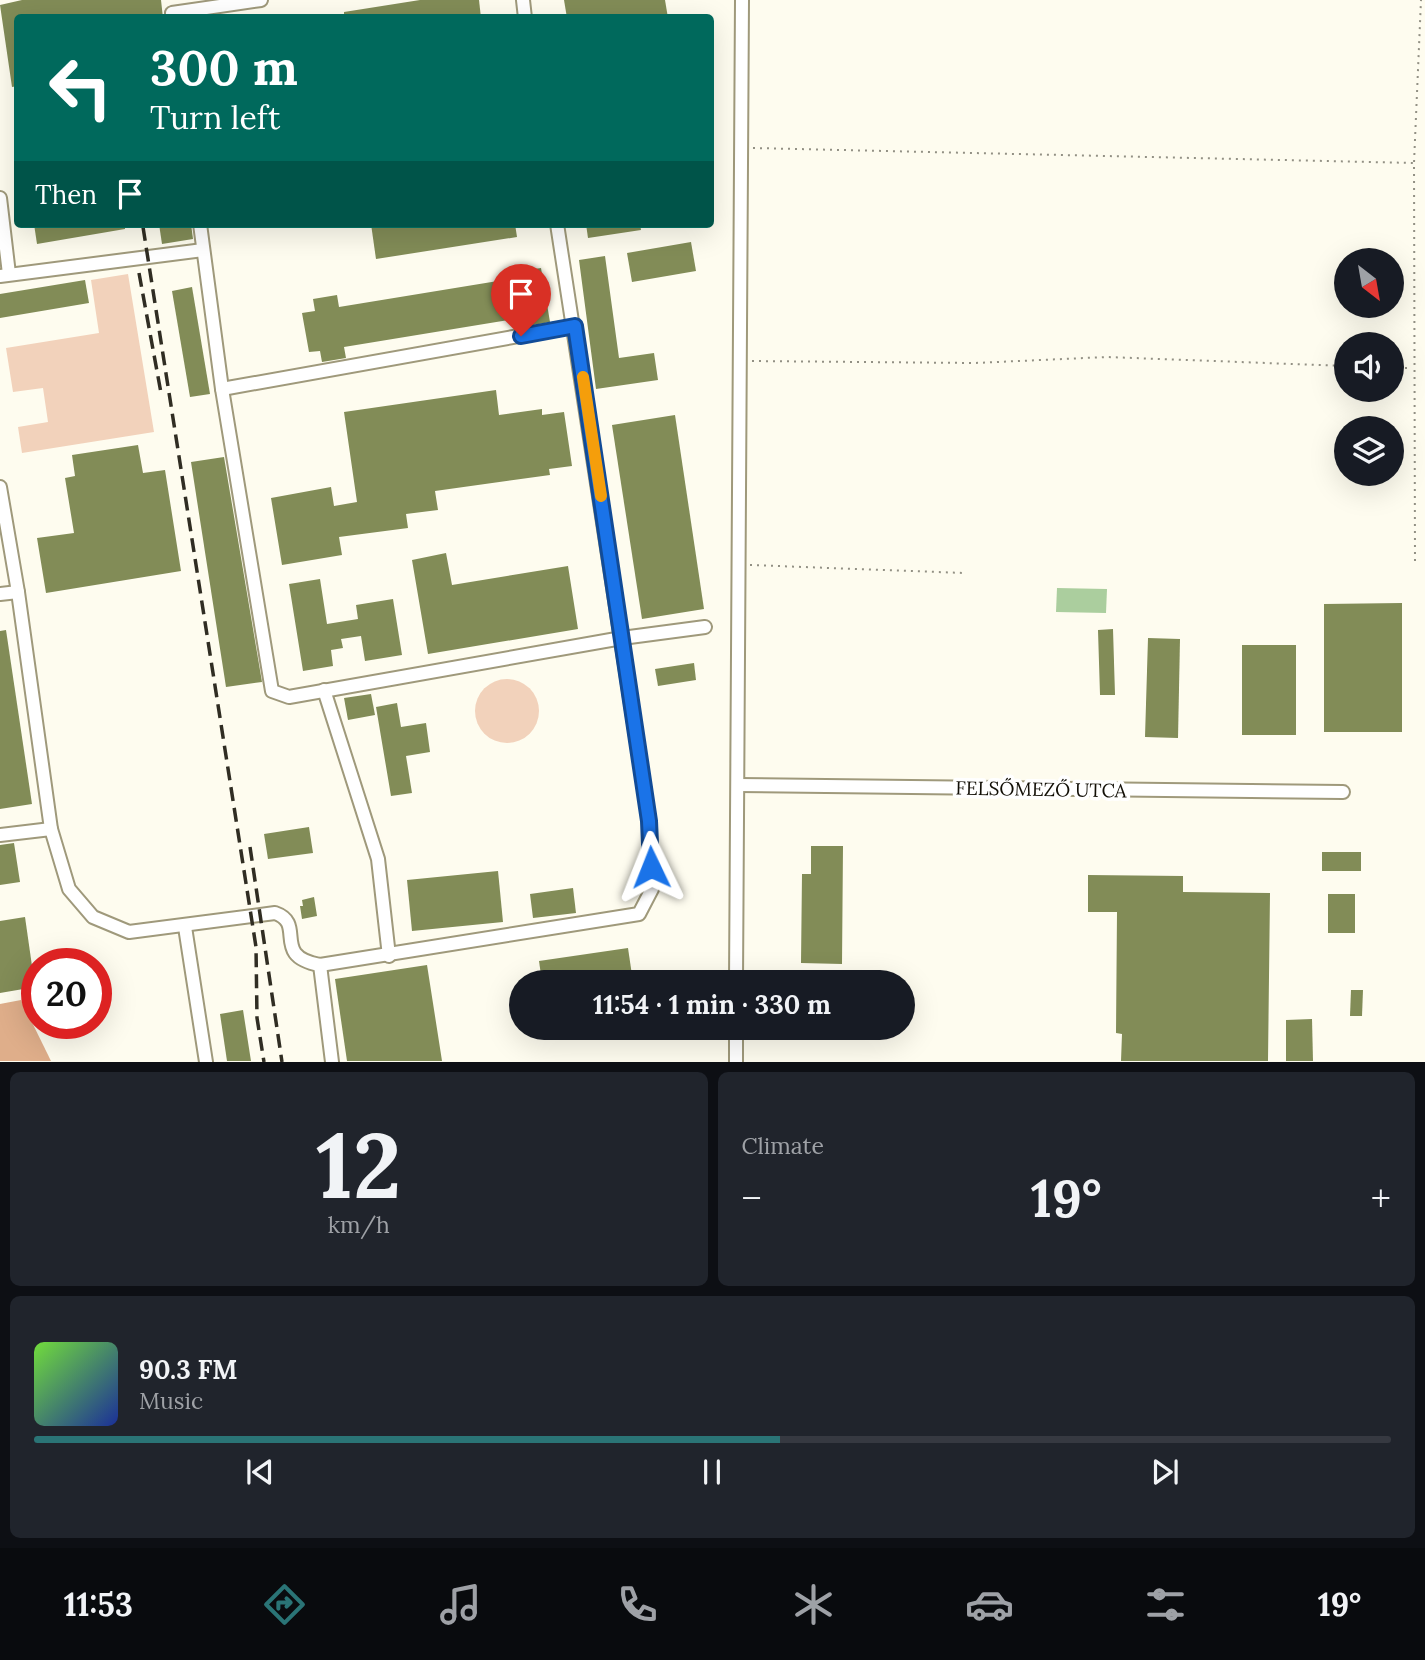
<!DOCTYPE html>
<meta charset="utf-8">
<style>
body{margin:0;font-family:Lora,serif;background:#20242c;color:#f1f3f6;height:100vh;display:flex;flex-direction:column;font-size:26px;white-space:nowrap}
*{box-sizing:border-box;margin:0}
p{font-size:23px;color:#9ea1a6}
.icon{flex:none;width:38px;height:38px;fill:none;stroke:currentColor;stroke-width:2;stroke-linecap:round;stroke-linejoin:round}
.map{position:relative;height:1062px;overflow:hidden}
.details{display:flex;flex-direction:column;gap:10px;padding:10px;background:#0d0f14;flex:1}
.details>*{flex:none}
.top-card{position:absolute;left:14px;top:14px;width:700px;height:214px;border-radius:7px;box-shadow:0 7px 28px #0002;background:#00695c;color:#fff;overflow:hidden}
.needle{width:46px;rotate:149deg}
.fabs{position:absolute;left:1334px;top:248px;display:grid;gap:14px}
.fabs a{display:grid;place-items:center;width:70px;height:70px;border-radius:50%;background:#171b24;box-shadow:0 7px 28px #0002;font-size:35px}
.speed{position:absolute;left:21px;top:948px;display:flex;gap:14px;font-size:35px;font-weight:700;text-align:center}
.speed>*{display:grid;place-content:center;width:91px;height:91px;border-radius:50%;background:#171b24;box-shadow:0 7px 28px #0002;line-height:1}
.speed .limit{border:10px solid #d22;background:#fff;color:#111}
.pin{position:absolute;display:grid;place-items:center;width:60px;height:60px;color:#fff;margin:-72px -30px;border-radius:50% 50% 50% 0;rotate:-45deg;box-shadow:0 0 7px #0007}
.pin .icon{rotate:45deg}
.me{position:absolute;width:77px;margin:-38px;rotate:358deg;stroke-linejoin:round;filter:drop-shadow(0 0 5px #0008)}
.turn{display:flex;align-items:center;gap:24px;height:147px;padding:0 21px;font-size:32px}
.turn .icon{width:91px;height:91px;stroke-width:2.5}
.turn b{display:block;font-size:49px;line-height:60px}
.then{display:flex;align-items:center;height:66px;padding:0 21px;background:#0003;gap:14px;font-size:26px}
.big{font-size:52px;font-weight:800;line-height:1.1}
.details .card{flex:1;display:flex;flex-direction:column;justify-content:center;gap:10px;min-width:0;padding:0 24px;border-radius:10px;background:#20242c}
.details .dial{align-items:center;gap:0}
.dial b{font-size:91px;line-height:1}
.song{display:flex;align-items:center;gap:21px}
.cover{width:84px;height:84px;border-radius:10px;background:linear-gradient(135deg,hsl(100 70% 55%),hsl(230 70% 35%))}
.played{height:7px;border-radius:4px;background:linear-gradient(90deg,#2a7476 55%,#363941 55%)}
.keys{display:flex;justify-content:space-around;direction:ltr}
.heat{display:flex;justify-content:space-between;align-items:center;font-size:38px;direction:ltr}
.details .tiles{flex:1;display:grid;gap:10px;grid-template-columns:1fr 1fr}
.card:last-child{grid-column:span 2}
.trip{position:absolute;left:509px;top:970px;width:406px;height:70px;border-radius:35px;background:#171b24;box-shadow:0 7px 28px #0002;font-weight:800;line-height:70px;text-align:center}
.menu{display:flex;height:112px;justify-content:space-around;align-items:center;background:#090b0e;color:#9ea1a6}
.menu .icon{width:49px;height:49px}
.menu .on{color:#2a7476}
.menu b{font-size:32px;color:#f1f3f6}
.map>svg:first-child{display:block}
</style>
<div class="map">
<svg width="1425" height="1062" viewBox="0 0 1425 1062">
<rect width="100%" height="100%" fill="#fefcef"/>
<g fill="#f2d2bb">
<path d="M128,274l26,158 -132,21 -4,-26 30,-5 -5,-34 -30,4 -7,-44 93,-15 -8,-53z"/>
<circle cx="507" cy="711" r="32"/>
</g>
<path fill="#dfae8a" d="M21,1000l30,61h-51v-57z"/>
<path fill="#abce9e" d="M1057,588l50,1 -1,24 -50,-1z"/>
<g fill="#828c57">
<path d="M22,0h139l2,18h-145v68l-6,1 -12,-82z"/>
<path d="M420,0h59l2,18h-137v-6z"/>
<path d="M564,0h101l3,18h-101z"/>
<path d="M34,224h91v5l-88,15z"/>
<path d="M159,224h32l2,15 -31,5z"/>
<path d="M371,224h144l2,13 -141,22z"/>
<path d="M586,224h54l1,6 -53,8z"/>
<path d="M691,242l5,29 -64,11 -5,-29z"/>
<path d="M605,256l14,102 35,-5 4,27 -62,9 -17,-129z"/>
<path d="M541,268l9,54 -22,4 -2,-9 -182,30 2,11 -24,4 -2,-11 -11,1 -7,-39 13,-2 -2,-12 24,-4 2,12 183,-30v-6z"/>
<path d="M85,280l4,23 -89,15v-24z"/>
<path d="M192,287l18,107 -20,3 -18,-106z"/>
<path d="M496,390l3,25 43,-6v6l22,-3 8,54 -23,3 1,6 -115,16 3,19 -32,4 2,14 -69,9 3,18 -60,10 -11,-67 60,-11 3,19 23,-4 -13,-90z"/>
<path d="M675,415l29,194 -62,10 -30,-194z"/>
<path d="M138,445l5,28 22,-3 16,101 -135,22 -9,-55 37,-5 -9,-55 10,-2 -3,-21z"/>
<path d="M224,457l38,225 -36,5 -35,-225z"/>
<path d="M446,553l6,32 116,-19 10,63 -150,25 -16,-94z"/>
<path d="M320,579l7,45 31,-5 -2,-14 37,-6 9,56 -37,6 -4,-25 -20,3 2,9 -12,2 2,16 -30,5 -14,-87z"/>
<path d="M1402,603v129h-78v-128z"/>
<path d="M1113,629l2,66h-15l-2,-65z"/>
<path d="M6,630l26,174 -32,5v-178z"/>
<path d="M1148,638l32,1 -2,99 -33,-1z"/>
<rect x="1242" y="645" width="54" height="90"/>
<path d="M694,663l2,17 -38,6 -3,-17z"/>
<path d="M371,694l4,21 -27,5 -4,-22z"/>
<path d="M397,703l4,24 25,-4 4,29 -24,4 6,37 -21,3 -15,-89z"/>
<path d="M309,827l4,26 -45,6 -4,-25z"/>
<path d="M14,843l6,39 -20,3v-40z"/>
<path d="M811,846h32l-1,118 -41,-1 1,-89h9z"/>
<rect x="1322" y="852" width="39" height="19"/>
<path d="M498,871l5,51 -91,9 -5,-51z"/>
<path d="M1088,875l95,1v16l87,1 -2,168h-147l1,-27 -6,-1 1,-121h-29z"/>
<path d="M573,888l3,25 -43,5 -3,-24z"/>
<rect x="1328" y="894" width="27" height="39"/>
<path d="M314,897l3,19 -15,3 -2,-13h3l-1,-6z"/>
<path d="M25,917l10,70 -35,6v-72z"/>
<path d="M628,948l5,34h-91l-3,-21z"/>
<path d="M427,965l15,96h-95l-12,-82z"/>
<path d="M1351,990h12l-1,26h-12z"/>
<path d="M243,1010l8,51h-24l-7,-47z"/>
<path d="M1312,1019l1,42h-27v-41z"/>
</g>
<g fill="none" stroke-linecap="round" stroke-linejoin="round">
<defs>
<g id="minor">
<path d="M523,0l2,18"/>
<path d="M173,18l-1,-5 89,-13"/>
<path d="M0,198l9,76"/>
<path d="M200,224l22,165 50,302 17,6 333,-59 83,-11"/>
<path d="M0,276l203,-26"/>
<path d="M222,389l353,-63"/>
<path d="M0,487l18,105 33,237 18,60 24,28 36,15 146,-19c32,11 -5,43 45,52l319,-51 13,-25 -3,-68 -92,-597"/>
<path d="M0,594l18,-2"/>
<path d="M324,690l54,169 11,97"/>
<path d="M738,785l605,7"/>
<path d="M0,835l51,-6"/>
<path d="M185,927l21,135"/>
<path d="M320,965l12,97"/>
<path d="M736,982l6,-982"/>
<path d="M736,1062v-35"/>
</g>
</defs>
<use href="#minor" stroke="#9f997b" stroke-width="16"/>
<g stroke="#929084" stroke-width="2" stroke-dasharray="2 5" stroke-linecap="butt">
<path d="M753,148l661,15"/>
<path d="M752,361l223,2 132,-6 239,9"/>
<path d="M1391,368h21"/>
<path d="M1415,561l-1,-398 7,-163"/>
<path d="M750,565l214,8"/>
</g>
<use href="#minor" stroke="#fff" stroke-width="12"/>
<g stroke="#302d23" stroke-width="3.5" stroke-dasharray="14 7" stroke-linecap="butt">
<path d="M143,227l113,720 1,71 7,44"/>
<path d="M139,273l22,120"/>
<path d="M250,847l32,215"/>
</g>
</g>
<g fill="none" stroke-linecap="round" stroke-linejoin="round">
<defs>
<path id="route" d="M521,336l54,-10 74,495 2,46"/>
</defs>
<use href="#route" stroke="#114b97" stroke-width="18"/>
<use href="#route" stroke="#1a73e8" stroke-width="12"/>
<path stroke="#f59e0b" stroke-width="12" d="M583,377l18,119"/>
</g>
<g text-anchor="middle" stroke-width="7" stroke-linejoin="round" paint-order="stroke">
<g font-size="19" fill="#110e05" stroke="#fff">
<text transform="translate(1041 789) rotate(1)" y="7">FELSŐMEZŐ UTCA</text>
</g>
</g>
</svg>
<div class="fabs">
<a><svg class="needle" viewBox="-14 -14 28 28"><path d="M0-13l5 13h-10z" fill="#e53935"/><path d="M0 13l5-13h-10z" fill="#9ea1a6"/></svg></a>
<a><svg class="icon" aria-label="sound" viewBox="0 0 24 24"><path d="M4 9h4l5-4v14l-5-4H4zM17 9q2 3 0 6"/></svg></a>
<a><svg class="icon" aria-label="layers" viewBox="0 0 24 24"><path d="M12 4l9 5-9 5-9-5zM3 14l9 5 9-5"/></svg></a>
</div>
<div class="speed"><div class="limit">20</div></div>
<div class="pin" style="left:521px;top:336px;background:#d93025"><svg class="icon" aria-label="arrive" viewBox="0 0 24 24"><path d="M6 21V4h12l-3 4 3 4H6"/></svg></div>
<svg class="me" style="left:651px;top:867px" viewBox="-20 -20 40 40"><path d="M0-17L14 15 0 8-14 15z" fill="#1a73e8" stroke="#fff" stroke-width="4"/></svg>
<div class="trip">11:54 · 1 min · 330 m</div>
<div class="top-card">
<div class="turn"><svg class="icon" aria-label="left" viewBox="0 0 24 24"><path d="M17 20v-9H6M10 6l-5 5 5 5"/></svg><div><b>300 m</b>Turn left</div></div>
<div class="then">Then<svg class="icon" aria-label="arrive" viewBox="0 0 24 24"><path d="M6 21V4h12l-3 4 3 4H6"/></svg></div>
</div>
</div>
<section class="details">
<div class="tiles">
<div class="card dial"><b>12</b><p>km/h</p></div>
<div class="card"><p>Climate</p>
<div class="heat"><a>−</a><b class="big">19°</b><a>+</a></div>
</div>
<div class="card">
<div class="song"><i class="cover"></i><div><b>90.3 FM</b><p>Music</p></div></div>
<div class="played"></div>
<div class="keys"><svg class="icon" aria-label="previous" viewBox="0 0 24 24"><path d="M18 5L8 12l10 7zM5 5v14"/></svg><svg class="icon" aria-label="pause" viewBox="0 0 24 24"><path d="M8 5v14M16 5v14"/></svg><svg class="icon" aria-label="next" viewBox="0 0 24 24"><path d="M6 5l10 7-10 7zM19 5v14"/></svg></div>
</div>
</div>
</section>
<nav class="menu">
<b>11:53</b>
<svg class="icon on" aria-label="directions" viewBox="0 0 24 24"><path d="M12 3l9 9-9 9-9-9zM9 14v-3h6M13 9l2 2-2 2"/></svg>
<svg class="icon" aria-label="music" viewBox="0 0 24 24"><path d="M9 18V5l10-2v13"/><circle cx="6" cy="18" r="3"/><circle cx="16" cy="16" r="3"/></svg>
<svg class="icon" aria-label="phone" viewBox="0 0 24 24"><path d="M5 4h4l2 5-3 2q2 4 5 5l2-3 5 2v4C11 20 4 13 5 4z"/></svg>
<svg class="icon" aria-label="climate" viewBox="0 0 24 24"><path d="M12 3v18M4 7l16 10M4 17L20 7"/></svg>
<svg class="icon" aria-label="car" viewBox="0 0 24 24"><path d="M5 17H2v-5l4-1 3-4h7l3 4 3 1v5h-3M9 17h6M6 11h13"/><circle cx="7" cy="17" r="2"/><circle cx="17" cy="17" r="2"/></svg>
<svg class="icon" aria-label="filters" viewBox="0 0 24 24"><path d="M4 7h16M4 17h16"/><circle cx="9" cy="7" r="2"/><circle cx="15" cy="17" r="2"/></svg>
<b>19°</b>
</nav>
